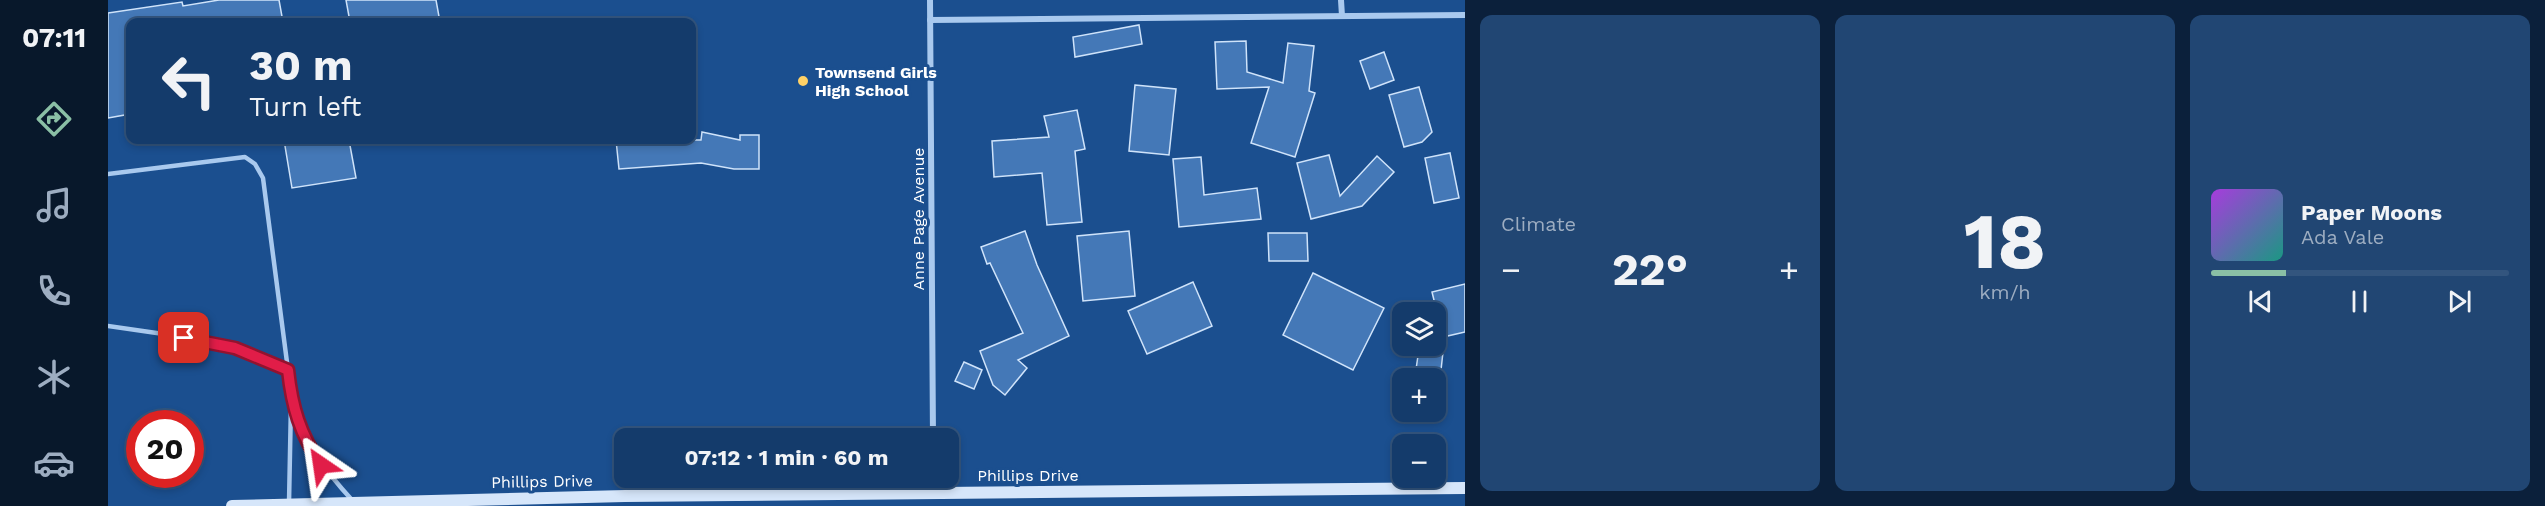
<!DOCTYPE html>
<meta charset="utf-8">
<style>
body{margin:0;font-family:"Work Sans",sans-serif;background:#214673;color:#f1f3f6;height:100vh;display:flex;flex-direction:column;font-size:22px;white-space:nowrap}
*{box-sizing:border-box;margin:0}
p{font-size:20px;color:#9dadc1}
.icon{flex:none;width:33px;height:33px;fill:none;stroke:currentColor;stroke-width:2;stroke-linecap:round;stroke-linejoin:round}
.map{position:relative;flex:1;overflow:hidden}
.details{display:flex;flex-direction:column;gap:15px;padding:15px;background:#0b203b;width:1080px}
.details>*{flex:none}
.hud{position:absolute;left:18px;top:18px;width:570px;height:126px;border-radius:12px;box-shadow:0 3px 9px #0003,0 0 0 2px #33557e;background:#143b6b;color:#f1f3f6;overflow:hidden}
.controls{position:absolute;left:1284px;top:302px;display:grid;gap:12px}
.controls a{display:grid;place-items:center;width:54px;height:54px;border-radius:12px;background:#143b6b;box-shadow:0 3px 9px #0003,0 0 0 2px #33557e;font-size:30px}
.speed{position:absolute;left:18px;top:410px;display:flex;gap:12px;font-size:30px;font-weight:700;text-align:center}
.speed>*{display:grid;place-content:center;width:78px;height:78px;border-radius:50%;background:#143b6b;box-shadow:0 3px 9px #0003,0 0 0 2px #33557e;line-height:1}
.speed .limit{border:9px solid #d22;background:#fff;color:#111}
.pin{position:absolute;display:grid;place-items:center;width:51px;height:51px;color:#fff;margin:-26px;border-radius:12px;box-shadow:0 3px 9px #0006}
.me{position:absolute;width:66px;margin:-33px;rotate:328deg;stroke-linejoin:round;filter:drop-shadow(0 0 4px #0008)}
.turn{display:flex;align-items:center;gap:21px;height:126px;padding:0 24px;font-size:27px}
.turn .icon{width:78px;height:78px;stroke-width:2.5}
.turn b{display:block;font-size:42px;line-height:51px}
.big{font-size:45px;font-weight:700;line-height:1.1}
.details .tile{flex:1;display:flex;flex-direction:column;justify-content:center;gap:9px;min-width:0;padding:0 21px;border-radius:12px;background:#214673}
.details .dial{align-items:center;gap:0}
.dial b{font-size:78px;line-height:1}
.song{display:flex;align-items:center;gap:18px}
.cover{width:72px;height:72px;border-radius:9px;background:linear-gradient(135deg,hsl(280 70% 55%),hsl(170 70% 35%))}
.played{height:6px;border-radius:3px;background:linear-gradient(90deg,#8abfa5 25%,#33557e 25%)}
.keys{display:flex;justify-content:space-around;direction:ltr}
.heat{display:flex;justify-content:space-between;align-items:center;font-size:33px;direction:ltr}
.details .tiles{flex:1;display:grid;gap:15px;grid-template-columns:repeat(3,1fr)}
.trip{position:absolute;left:506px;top:428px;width:345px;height:60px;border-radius:12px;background:#143b6b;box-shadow:0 3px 9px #0003,0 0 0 2px #33557e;font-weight:700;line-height:60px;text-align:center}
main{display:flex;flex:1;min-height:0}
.tab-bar{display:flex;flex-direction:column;width:108px;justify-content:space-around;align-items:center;background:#08182b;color:#9dadc1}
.tab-bar .icon{width:42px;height:42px}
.tab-bar .active{color:#8abfa5}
.tab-bar b{font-size:27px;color:#f1f3f6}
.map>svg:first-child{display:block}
</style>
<main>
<nav class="tab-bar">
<b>07:11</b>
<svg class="icon active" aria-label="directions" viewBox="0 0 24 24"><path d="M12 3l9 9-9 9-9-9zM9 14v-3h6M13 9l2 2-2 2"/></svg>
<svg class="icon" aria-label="music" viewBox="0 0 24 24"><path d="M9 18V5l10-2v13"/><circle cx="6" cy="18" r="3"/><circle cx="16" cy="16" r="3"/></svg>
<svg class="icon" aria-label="phone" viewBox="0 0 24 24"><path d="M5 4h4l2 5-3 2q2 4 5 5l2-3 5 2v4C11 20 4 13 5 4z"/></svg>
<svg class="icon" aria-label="climate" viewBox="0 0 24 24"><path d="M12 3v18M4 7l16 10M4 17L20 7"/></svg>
<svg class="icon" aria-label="car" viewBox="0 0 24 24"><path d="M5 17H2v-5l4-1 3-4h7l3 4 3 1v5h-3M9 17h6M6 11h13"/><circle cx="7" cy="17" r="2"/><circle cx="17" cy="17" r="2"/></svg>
</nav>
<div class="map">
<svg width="1357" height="506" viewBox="0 0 1357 506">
<rect width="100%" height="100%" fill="#1b4f8f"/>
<g fill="#4478b7" stroke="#cfe3fa" stroke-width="1.5">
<path d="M111,0h60l4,22h-153v92l-22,4v-105l74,-11 1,4z"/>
<path d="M238,0h90l4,22h-90z"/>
<path d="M1031,25l3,19 -67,13 -2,-20z"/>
<path d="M1138,41l1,31 36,11 5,-40 26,3 -5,45 6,2 -20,64 -44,-14 18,-56 -52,2 -2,-47z"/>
<path d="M1276,52l10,28 -24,9 -10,-28z"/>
<path d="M1027,85l41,4 -7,66 -40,-4z"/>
<path d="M1311,87l13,45 -10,10 -18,5 -15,-52z"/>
<path d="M969,110l8,39 -10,2 7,71 -35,3 -5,-52 -48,4 -2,-36 57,-4 -5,-21z"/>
<path d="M594,132l38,8v-5h19v34h-25l-33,-6 -82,6 -3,-29h85z"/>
<path d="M176,140h65l7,38 -64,10z"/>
<path d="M1342,153l9,45 -25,5 -9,-45z"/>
<path d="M1221,155l11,41 37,-40 17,16 -32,34 -51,13 -14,-56z"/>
<path d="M1093,157l3,38 53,-7 4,31 -82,8 -6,-68z"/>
<path d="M917,231l12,34 32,71 -51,24 9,8 -22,27 -12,-10 -13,-34 43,-18 -33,-70 -3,1 -6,-17z"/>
<path d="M1021,231l6,65 -52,5 -6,-65z"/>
<path d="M1160,233h39l1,28h-39z"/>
<path d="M1205,273l71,35 -31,62 -70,-35z"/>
<path d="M1085,282l19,44 -65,28 -19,-43z"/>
<path d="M1357,284v48l-22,5 -11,-45z"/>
<path d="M1311,349l24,3 -3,27 -25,-3z"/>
<path d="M856,362l18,8 -8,19 -19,-8z"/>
</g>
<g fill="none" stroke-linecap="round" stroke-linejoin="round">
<g stroke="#a9c9ee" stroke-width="4.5">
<path d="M0,174l137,-17 10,7 8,14 25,192"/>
<path d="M0,326l97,14 30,8 53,22 3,33 -2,100"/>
<path d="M185,407c14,37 32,64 59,93"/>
</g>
<g stroke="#a9c9ee" stroke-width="6">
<path d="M822,0l3,438"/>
<path d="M1233,0l1,16"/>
<path d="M822,20l535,-5"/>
<path d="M825,477v15"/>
</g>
<path stroke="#d6e6fa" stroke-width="12" d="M124,506l393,-10 840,-8"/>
</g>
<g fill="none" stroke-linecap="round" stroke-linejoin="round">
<defs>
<path id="route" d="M76,338l51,10 53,22c4,37 12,64 33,95"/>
</defs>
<use href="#route" stroke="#92132f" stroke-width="15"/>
<use href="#route" stroke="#e11d48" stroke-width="10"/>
</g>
<circle fill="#ffd166" stroke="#1b4f8f" stroke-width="2" cx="695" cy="81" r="6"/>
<g text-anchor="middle" stroke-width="6" stroke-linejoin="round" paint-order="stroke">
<g font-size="16" font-weight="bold" fill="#fff" stroke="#1b4f8f" text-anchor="start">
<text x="707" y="78">Townsend Girls<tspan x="707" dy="18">High School</tspan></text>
</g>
<g font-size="16" fill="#fff" stroke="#1b4f8f">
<text transform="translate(810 219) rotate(-90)" y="6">Anne Page Avenue</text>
<text x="920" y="481">Phillips Drive</text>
<text transform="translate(434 481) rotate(-1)" y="6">Phillips Drive</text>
</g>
</g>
</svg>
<div class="controls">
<a><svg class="icon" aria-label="layers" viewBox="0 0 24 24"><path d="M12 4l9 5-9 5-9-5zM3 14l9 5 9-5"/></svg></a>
<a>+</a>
<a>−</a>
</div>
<div class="speed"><div class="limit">20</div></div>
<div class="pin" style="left:76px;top:338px;background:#d93025"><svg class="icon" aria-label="arrive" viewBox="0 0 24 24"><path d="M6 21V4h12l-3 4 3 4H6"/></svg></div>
<svg class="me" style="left:213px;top:465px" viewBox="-20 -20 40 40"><path d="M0-17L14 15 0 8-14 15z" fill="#e11d48" stroke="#fff" stroke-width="4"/></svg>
<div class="trip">07:12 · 1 min · 60 m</div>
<div class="hud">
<div class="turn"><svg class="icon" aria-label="left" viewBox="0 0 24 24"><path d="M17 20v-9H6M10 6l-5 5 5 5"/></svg><div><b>30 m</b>Turn left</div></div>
</div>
</div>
<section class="details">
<div class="tiles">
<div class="tile"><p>Climate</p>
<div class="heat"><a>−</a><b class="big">22°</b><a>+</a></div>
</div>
<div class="tile dial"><b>18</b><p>km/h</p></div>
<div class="tile">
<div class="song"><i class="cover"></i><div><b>Paper Moons</b><p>Ada Vale</p></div></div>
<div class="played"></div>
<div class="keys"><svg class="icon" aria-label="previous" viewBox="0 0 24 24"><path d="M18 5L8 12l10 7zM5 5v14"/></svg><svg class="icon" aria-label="pause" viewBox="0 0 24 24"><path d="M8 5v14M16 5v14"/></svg><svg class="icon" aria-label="next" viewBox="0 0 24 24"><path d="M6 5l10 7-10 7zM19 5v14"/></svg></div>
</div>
</div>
</section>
</main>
